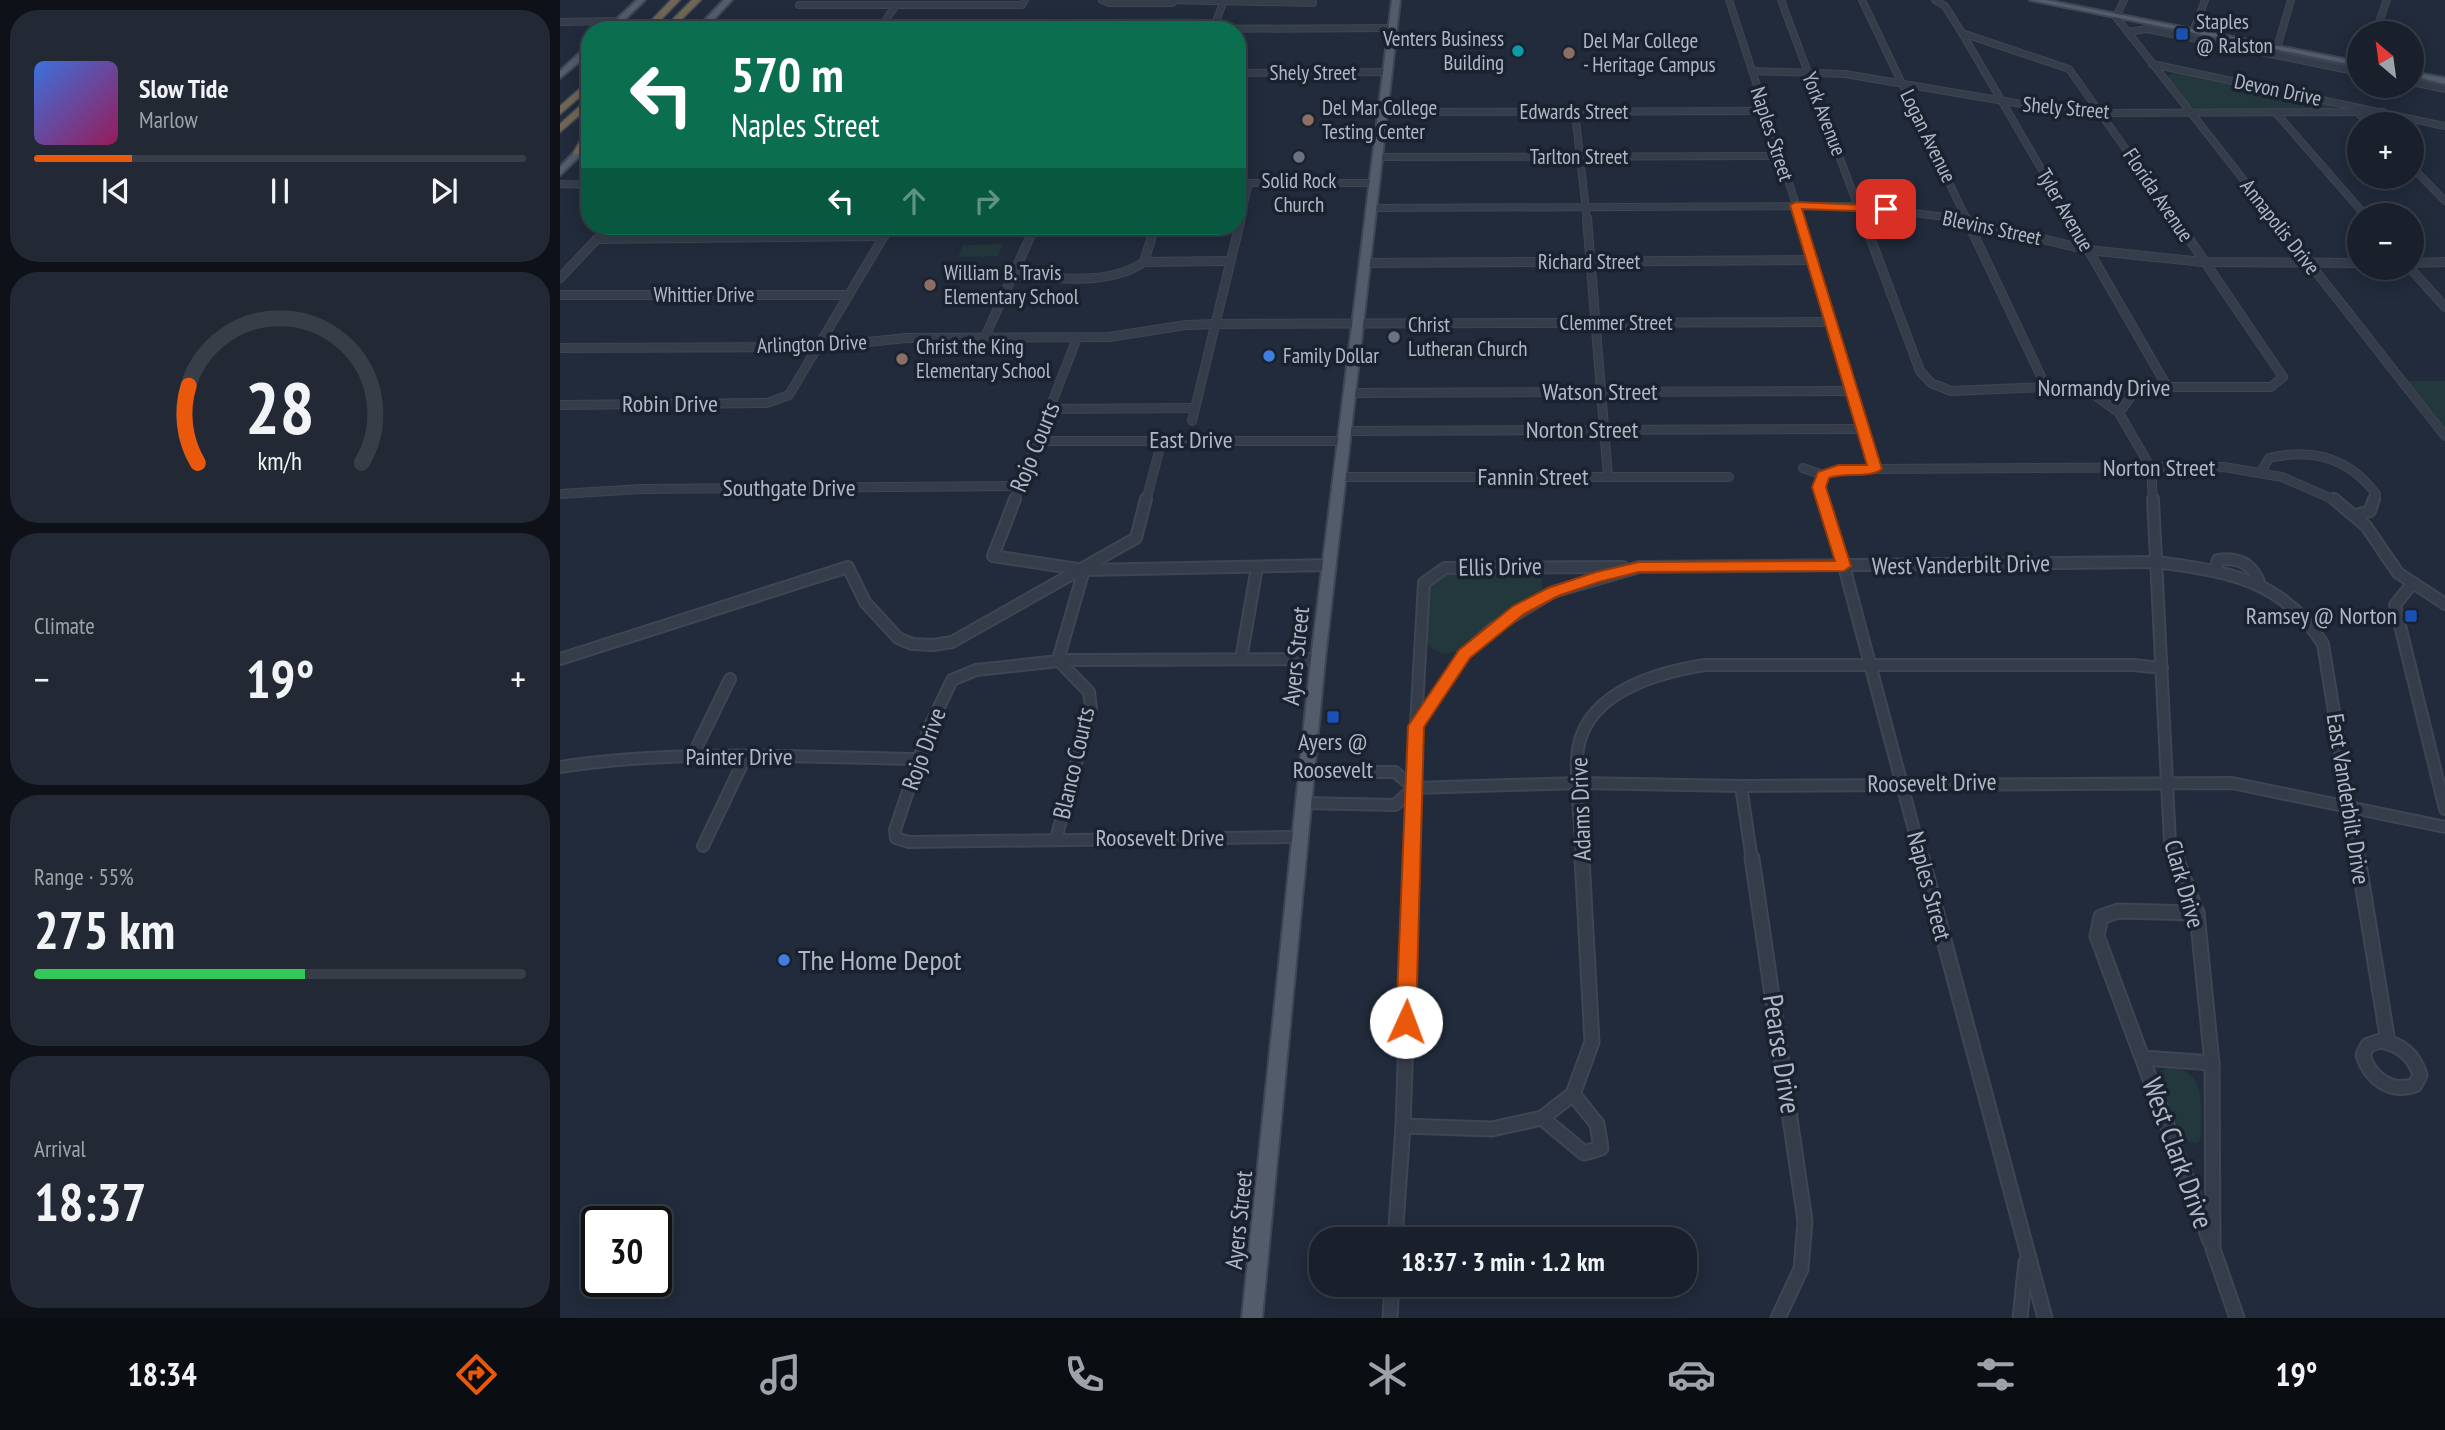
<!DOCTYPE html>
<meta charset="utf-8">
<style>
body{margin:0;font-family:"PT Sans Narrow",sans-serif;background:#222834;color:#f1f3f6;height:100vh;display:flex;flex-direction:column;font-size:26px;white-space:nowrap}
*{box-sizing:border-box;margin:0}
p{font-size:23px;color:#9fa3a9}
.icon{flex:none;width:38px;height:38px;fill:none;stroke:currentColor;stroke-width:2;stroke-linecap:round;stroke-linejoin:round}
.map{position:relative;flex:1;overflow:hidden}
.drawer{display:flex;flex-direction:column;gap:10px;padding:10px;background:#0e1218;width:560px}
.drawer>*{flex:none}
.top-card{position:absolute;left:21px;top:21px;width:665px;height:214px;border-radius:28px;box-shadow:0 4px 18px #0003,0 0 0 2px #373e48;background:#0b6e4f;color:#fff;overflow:hidden}
.needle{width:46px;rotate:331deg}
.buttons{position:absolute;left:1787px;top:21px;display:grid;gap:14px}
.buttons a{display:grid;place-items:center;width:77px;height:77px;border-radius:50%;background:#19202c;box-shadow:0 4px 18px #0003,0 0 0 2px #373e48;font-size:35px}
.speed{position:absolute;left:21px;top:1206px;display:flex;gap:14px;font-size:35px;font-weight:700;text-align:center}
.speed>*{display:grid;place-content:center;width:91px;height:91px;border-radius:50%;background:#19202c;box-shadow:0 4px 18px #0003,0 0 0 2px #373e48;line-height:1}
.speed .limit{border:4px solid #111;border-radius:10px;background:#fff;color:#111}
.pin{position:absolute;display:grid;place-items:center;width:60px;height:60px;color:#fff;margin:-30px;border-radius:14px;box-shadow:0 4px 10px #0006}
.me{position:absolute;width:77px;margin:-38px;rotate:2deg;stroke-linejoin:round;filter:drop-shadow(0 0 5px #0008)}
.turn{display:flex;align-items:center;gap:24px;height:147px;padding:0 35px;font-size:32px}
.turn .icon{width:91px;height:91px;stroke-width:2.5}
.turn b{display:block;font-size:49px;line-height:60px}
.lanes{display:flex;align-items:center;height:66px;padding:0 35px;background:#0003;justify-content:center;gap:35px;direction:ltr}
.lanes .off{opacity:.35}
.big{font-size:52px;font-weight:600;line-height:1.1}
.drawer .card{flex:1;display:flex;flex-direction:column;justify-content:center;gap:10px;min-width:0;padding:0 24px;border-radius:28px;background:#222834}
.drawer .dial{align-items:center;gap:0}
.dial svg{height:182px;overflow:visible;fill:none;stroke:#373e48;stroke-width:7;stroke-linecap:round;text-anchor:middle}
.dial text{fill:#f1f3f6;stroke:none}
.song{display:flex;align-items:center;gap:21px}
.cover{width:84px;height:84px;border-radius:10px;background:linear-gradient(135deg,hsl(220 70% 55%),hsl(330 70% 35%))}
.played{height:7px;border-radius:4px;background:linear-gradient(90deg,#ea580c 20%,#373e48 20%)}
.keys{display:flex;justify-content:space-around;direction:ltr}
.heat{display:flex;justify-content:space-between;align-items:center;font-size:38px;direction:ltr}
.charge{height:10px;border-radius:5px;background:linear-gradient(90deg,#34c759 55%,#373e48 0)}
.trip{position:absolute;left:749px;top:1227px;width:388px;height:70px;border-radius:28px;background:#19202c;box-shadow:0 4px 18px #0003,0 0 0 2px #373e48;font-weight:600;line-height:70px;text-align:center}
.tab-bar{display:flex;height:112px;justify-content:space-around;align-items:center;background:#0a0d12;color:#9fa3a9}
.tab-bar .icon{width:49px;height:49px}
.tab-bar .selected{color:#ea580c}
.tab-bar b{font-size:32px;color:#f1f3f6}
main{display:flex;flex:1;min-height:0}
.map>svg:first-child{display:block}
</style>
<main>
<section class="drawer">
<div class="card">
<div class="song"><i class="cover"></i><div><b>Slow Tide</b><p>Marlow</p></div></div>
<div class="played"></div>
<div class="keys"><svg class="icon" aria-label="previous" viewBox="0 0 24 24"><path d="M18 5L8 12l10 7zM5 5v14"/></svg><svg class="icon" aria-label="pause" viewBox="0 0 24 24"><path d="M8 5v14M16 5v14"/></svg><svg class="icon" aria-label="next" viewBox="0 0 24 24"><path d="M6 5l10 7-10 7zM19 5v14"/></svg></div>
</div>
<div class="card dial"><svg viewBox="0 0 100 80">
<path d="M14 69A42 42 0 1 1 86 69"/>
<path d="M14 69A42 42 0 0 1 10 35" stroke="#ea580c"/>
<text x="50" y="56" font-size="32" font-weight="700">28</text>
<text x="50" y="72" font-size="11">km/h</text>
</svg></div>
<div class="card"><p>Climate</p>
<div class="heat"><a>−</a><b class="big">19°</b><a>+</a></div>
</div>
<div class="card"><p>Range · 55%</p><b class="big">275 km</b><div class="charge"></div></div>
<div class="card"><p>Arrival</p><b class="big">18:37</b></div>
</section>
<div class="map">
<svg width="1885" height="1318" viewBox="0 0 1885 1318">
<rect width="100%" height="100%" fill="#212b3b"/>
<g fill="#23383c">
<path d="M636,18l-4,12h-146l5,-11z"/>
<path d="M1616,72l155,32 3,3 -1,2 -135,1 -11,-6 -21,-27z"/>
<path d="M443,244l-5,12 -40,1 5,-12z"/>
<path d="M1848,381h37v48l-38,-48z"/>
<path d="M886,573h81l15,6v15l-60,37 -20,20 -19,3 -13,-7 -3,-6 3,-57z"/>
<path d="M1608,1068c40,-1 33,42 33,70l-4,5 -14,-3 -6,-5 -18,-54 1,-9z"/>
</g>
<g fill="none" stroke-linecap="round" stroke-linejoin="round">
<defs>
<g id="minor-far3">
<path d="M542,0l7,3h63"/>
<path d="M607,0l146,3v-3"/>
<path d="M1169,0l72,220"/>
<path d="M1221,0l82,220"/>
<path d="M1302,0l105,220"/>
<path d="M1375,0l10,6 17,27 107,36 107,151"/>
<path d="M1564,0l-8,17 159,203"/>
<path d="M239,5h223l3,-5"/>
<path d="M0,22l58,-1"/>
<path d="M638,29l194,-1"/>
<path d="M653,29l10,-26"/>
<path d="M319,30l17,-25"/>
<path d="M1568,32l19,-3 212,43"/>
<path d="M1633,32l12,-32"/>
<path d="M1402,33l109,187"/>
<path d="M1815,33l12,-33"/>
<path d="M1717,48l14,-48"/>
<path d="M1592,64l293,62"/>
<path d="M1192,71l93,3 206,35 52,4 280,-1"/>
<path d="M677,73l151,-1"/>
<path d="M1852,82l33,7"/>
<path d="M823,112l382,-1"/>
<path d="M1015,112l12,108"/>
<path d="M1798,113l11,11"/>
<path d="M1717,114l88,101"/>
<path d="M818,157l402,-1"/>
<path d="M1852,167l33,34"/>
<path d="M677,183h139"/>
<path d="M0,184l30,1"/>
<path d="M812,208l487,-2 110,14"/>
<path d="M680,220l9,-37"/>
</g>
<g id="minor-far2">
<path d="M1027,218l21,259"/>
<path d="M1240,218l75,251"/>
<path d="M1303,218l57,153 11,12 20,8 95,-4h225l12,-10 -108,-159"/>
<path d="M1396,218l132,32 115,12 156,1"/>
<path d="M1406,218l80,169"/>
<path d="M1510,218l98,170"/>
<path d="M1714,218l171,218"/>
<path d="M584,262l11,-36"/>
<path d="M805,263l449,-3"/>
<path d="M1852,263l33,-1"/>
<path d="M1850,268l35,39"/>
<path d="M453,276c41,1 95,11 131,-14l85,-1"/>
<path d="M0,278l37,-39 287,-3"/>
<path d="M0,295h287"/>
<path d="M425,337l50,-111"/>
<path d="M0,348l260,-1 86,-9 203,-1 77,-12 30,-1 616,-2"/>
<path d="M1527,389l32,24 32,55 2,33"/>
<path d="M789,393l502,-2"/>
<path d="M0,405l207,-2 22,-8 101,-169"/>
<path d="M490,409l144,-1"/>
<path d="M1559,413l11,-15 -1,-9"/>
<path d="M632,421l49,-203"/>
<path d="M784,431l517,-2"/>
<path d="M479,441h304"/>
<path d="M1243,468l20,7"/>
<path d="M1702,470l7,-12c43,-10 80,0 107,36l-2,7"/>
<path d="M1263,475l-4,12 4,14"/>
<path d="M1263,475l15,-5 37,-1 349,-2 58,10 55,24"/>
<path d="M778,477h391"/>
<path d="M0,494l81,-5 378,-3"/>
<path d="M454,501l63,-163"/>
<path d="M586,501l16,-61"/>
</g>
<g id="minor-far1">
<path d="M455,499l-22,57 91,14 245,-5"/>
<path d="M1263,499l21,67 78,294"/>
<path d="M1593,499l17,344 6,17"/>
<path d="M1774,499l32,27 32,47 47,31"/>
<path d="M1796,515l14,-4 4,-12"/>
<path d="M1655,570l3,-10c21,-3 35,4 42,25"/>
<path d="M1851,585l-16,20 50,204"/>
<path d="M0,659l288,-92 17,35 33,36 14,6 21,1 19,-3 184,-104 10,-39"/>
<path d="M681,659l16,-92"/>
<path d="M856,724l8,-141 21,-15 178,-1"/>
<path d="M132,757l38,-78"/>
<path d="M0,767c118,-18 240,-10 359,-8"/>
<path d="M746,772h89l19,16 165,-5 162,3 491,-3 213,44"/>
<path d="M1181,786l11,74"/>
<path d="M743,803l92,2 19,-17"/>
<path d="M739,837l-390,5 -13,-4 -1,-8 35,-104 22,-46 24,-10 92,-10 250,-1"/>
<path d="M496,839l35,-131 -2,-16 -31,-32 26,-90"/>
<path d="M143,846l43,-90"/>
<path d="M852,860l4,-134 49,-72 27,-25 61,-37 86,-25 518,-5c71,10 125,17 166,82l35,216"/>
<path d="M1022,860c-1,-34 -6,-69 -5,-102 3,-64 77,-85 128,-93h428l29,3"/>
</g>
<g id="minor">
<path d="M1192,858l53,363 -4,48 -23,49"/>
<path d="M1362,858l123,460"/>
<path d="M1616,858l21,55 15,150 1,186 24,69"/>
<path d="M1798,858l30,184"/>
<path d="M1637,913l-79,-2 -17,6 -4,19 113,305"/>
<path d="M1820,1041c20,3 34,14 40,34l-5,10c-24,9 -45,-7 -52,-30l5,-10z"/>
<path d="M1584,1058l68,5"/>
<path d="M982,1118l42,35 17,-5 -4,-24 -24,-30"/>
<path d="M843,1126l89,3 50,-11 31,-24 19,-52 -10,-184"/>
<path d="M835,1239l8,-113 9,-268"/>
<path d="M830,1318l2,-34"/>
<path d="M1460,1318l6,-56"/>
</g>
<g id="major">
<path d="M77,0h8l-31,30h-9z"/>
<path d="M164,0h8l-28,30h-9z"/>
<path d="M832,0h8l-75,659 -63,659h-20l69,-659z"/>
<path d="M1470,0h16l313,62v4z"/>
<path d="M27,46h3v7l-30,25v-7z"/>
<path d="M1852,72l33,6v6l-33,-8z"/>
<path d="M25,141h5v5l-30,29v-8z"/>
</g>
<g id="highway">
<path d="M111,0h9l-29,30h-9z"/>
<path d="M132,0h9l-30,30h-9z"/>
<path d="M30,80v8l-30,26v-8z"/>
<path d="M30,97v9l-30,26v-8z"/>
<path d="M30,130v12l-7,11 -9,2 -1,-2 13,-22z"/>
</g>
</defs>
<use href="#minor-far3" stroke="#3e4654" stroke-width="8"/>
<use href="#minor-far2" stroke="#3e4654" stroke-width="10"/>
<use href="#minor-far1" stroke="#3e4654" stroke-width="14"/>
<use href="#minor" stroke="#3e4654" stroke-width="17"/>
<use href="#major" stroke="#3e4654" stroke-width="4"/>
<use href="#highway" stroke="#404856" stroke-width="3"/>
<use href="#minor-far3" stroke="#353d4b" stroke-width="6"/>
<use href="#minor-far2" stroke="#353d4b" stroke-width="8"/>
<use href="#minor-far1" stroke="#353d4b" stroke-width="10"/>
<use href="#minor" stroke="#353d4b" stroke-width="13"/>
<use href="#major" fill="#535c6b" fill-rule="evenodd"/>
<use href="#highway" fill="#716652" fill-rule="evenodd"/>
</g>
<path fill="#ea580c" stroke="#983908" stroke-width="2" d="M1236,202l90,4 6,3 -6,3 -84,-3 80,260c-12,10 -37,3 -53,9l-3,9 25,79 -7,5 -205,1 -40,10 -41,14 -34,18 -54,44 -46,69 -8,295 -3,7 -7,2 -7,-2 -3,-7 12,-296 51,-76 54,-44 35,-18 48,-16 43,-10 196,-1 -23,-74 6,-15 20,-7h29l-77,-260z"/>
<g fill="#1a4fb4" stroke="#1a222f" stroke-width="2.5">
<rect x="1615" y="27" width="14" height="14" rx="3.5"/>
<rect x="1844" y="609" width="14" height="14" rx="3.5"/>
<rect x="766" y="710" width="14" height="14" rx="3.5"/>
</g>
<circle fill="#0f9aa8" stroke="#1a222f" stroke-width="2.5" cx="958" cy="51" r="7"/>
<g fill="#8d6e63" stroke="#1a222f" stroke-width="2.5">
<circle cx="1009" cy="53" r="7"/>
<circle cx="748" cy="120" r="7"/>
<circle cx="370" cy="285" r="7"/>
<circle cx="342" cy="359" r="7"/>
</g>
<g fill="#6b7280" stroke="#1a222f" stroke-width="2.5">
<circle cx="739" cy="157" r="7"/>
<circle cx="834" cy="337" r="7"/>
</g>
<g fill="#3f7fe0" stroke="#1a222f" stroke-width="2.5">
<circle cx="709" cy="356" r="7"/>
<circle cx="224" cy="960" r="7"/>
</g>
<g text-anchor="middle" stroke-width="7" stroke-linejoin="round" paint-order="stroke">
<g font-size="21" fill="#b0b8c7" stroke="#1a222f" text-anchor="start">
<text x="1636" y="29">Staples<tspan x="1636" dy="24">@ Ralston</tspan></text>
<text x="944" y="46" text-anchor="end">Venters Business<tspan x="944" dy="24">Building</tspan></text>
<text x="1023" y="48">Del Mar College<tspan x="1023" dy="24">- Heritage Campus</tspan></text>
<text x="762" y="115">Del Mar College<tspan x="762" dy="24">Testing Center</tspan></text>
<text x="739" y="188" text-anchor="middle">Solid Rock<tspan x="739" dy="24">Church</tspan></text>
<text x="384" y="280">William B. Travis<tspan x="384" dy="24">Elementary School</tspan></text>
<text x="848" y="332">Christ<tspan x="848" dy="24">Lutheran Church</tspan></text>
<text x="356" y="354">Christ the King<tspan x="356" dy="24">Elementary School</tspan></text>
<text x="723" y="363">Family Dollar</text>
</g>
<g font-size="21" fill="#b0b8c7" stroke="#1a222f">
<text x="753" y="80">Shely Street</text>
<text transform="translate(1718 90) rotate(12)" y="7">Devon Drive</text>
<text transform="translate(1506 108) rotate(5)" y="7">Shely Street</text>
<text x="1014" y="119">Edwards Street</text>
<text transform="translate(1264 114) rotate(69)" y="7">York Avenue</text>
<text transform="translate(1212 134) rotate(72)" y="7">Naples Street</text>
<text transform="translate(1368 136) rotate(64)" y="7">Logan Avenue</text>
<text x="1019" y="164">Tarlton Street</text>
<text transform="translate(1598 195) rotate(56)" y="7">Florida Avenue</text>
<text transform="translate(1505 210) rotate(60)" y="7">Tyler Avenue</text>
<text transform="translate(1720 227) rotate(52)" y="7">Annapolis Drive</text>
<text transform="translate(1432 228) rotate(12)" y="7">Blevins Street</text>
<text x="1029" y="269">Richard Street</text>
<text x="144" y="302">Whittier Drive</text>
<text x="1056" y="330">Clemmer Street</text>
<text transform="translate(252 344) rotate(-2)" y="7">Arlington Drive</text>
</g>
<g font-size="24" fill="#b0b8c7" stroke="#1a222f">
<text x="1544" y="396">Normandy Drive</text>
<text x="1040" y="400">Watson Street</text>
<text x="110" y="412">Robin Drive</text>
<text x="1022" y="438">Norton Street</text>
<text x="631" y="448">East Drive</text>
<text transform="translate(475 447) rotate(-68)" y="8">Rojo Courts</text>
<text x="1599" y="476">Norton Street</text>
<text x="973" y="485">Fannin Street</text>
<text x="229" y="496">Southgate Drive</text>
<text transform="translate(1401 565) rotate(-1)" y="8">West Vanderbilt Drive</text>
<text transform="translate(940 567) rotate(-1)" y="8">Ellis Drive</text>
<text transform="translate(736 656) rotate(-84)" y="8">Ayers Street</text>
<text transform="translate(364 749) rotate(-70)" y="8">Rojo Drive</text>
<text x="179" y="765">Painter Drive</text>
<text transform="translate(514 763) rotate(-77)" y="8">Blanco Courts</text>
<text transform="translate(1372 783) rotate(-1)" y="8">Roosevelt Drive</text>
<text transform="translate(1788 799) rotate(81)" y="8">East Vanderbilt Drive</text>
<text transform="translate(1021 809) rotate(-92)" y="8">Adams Drive</text>
<text x="600" y="846">Roosevelt Drive</text>
<text transform="translate(1624 884) rotate(74)" y="8">Clark Drive</text>
<text transform="translate(1369 886) rotate(75)" y="8">Naples Street</text>
<text transform="translate(679 1220) rotate(-84)" y="8">Ayers Street</text>
</g>
<g font-size="24" fill="#b0b8c7" stroke="#1a222f" text-anchor="end">
<text x="1837" y="624">Ramsey @ Norton</text>
<text x="773" y="750" text-anchor="middle">Ayers @<tspan x="773" dy="28">Roosevelt</tspan></text>
</g>
<g font-size="28" fill="#b0b8c7" stroke="#1a222f" text-anchor="start">
<text x="238" y="970">The Home Depot</text>
</g>
<g font-size="28" fill="#b0b8c7" stroke="#1a222f">
<text transform="translate(1222 1054) rotate(81)" y="10">Pearse Drive</text>
<text transform="translate(1618 1153) rotate(70)" y="10">West Clark Drive</text>
</g>
</g>
</svg>
<div class="buttons">
<a><svg class="needle" viewBox="-14 -14 28 28"><path d="M0-13l5 13h-10z" fill="#e53935"/><path d="M0 13l5-13h-10z" fill="#9fa3a9"/></svg></a>
<a>+</a>
<a>−</a>
</div>
<div class="speed"><div class="limit">30</div></div>
<div class="pin" style="left:1326px;top:209px;background:#d93025"><svg class="icon" aria-label="arrive" viewBox="0 0 24 24"><path d="M6 21V4h12l-3 4 3 4H6"/></svg></div>
<svg class="me" style="left:846px;top:1022px" viewBox="-20 -20 40 40"><circle r="19" fill="#fff"/><path d="M0-13L10 11 0 6-10 11z" fill="#ea580c"/></svg>
<div class="trip">18:37 · 3 min · 1.2 km</div>
<div class="top-card">
<div class="turn"><svg class="icon" aria-label="left" viewBox="0 0 24 24"><path d="M17 20v-9H6M10 6l-5 5 5 5"/></svg><div><b>570 m</b>Naples Street</div></div>
<div class="lanes"><svg class="icon" aria-label="left" viewBox="0 0 24 24"><path d="M17 20v-9H6M10 6l-5 5 5 5"/></svg><svg class="icon off" aria-label="ahead" viewBox="0 0 24 24"><path d="M12 20V5M6 11l6-6 6 6"/></svg><svg class="icon off" aria-label="right" viewBox="0 0 24 24"><path d="M7 20v-9h11M14 6l5 5-5 5"/></svg></div>
</div>
</div>
</main>
<nav class="tab-bar">
<b>18:34</b>
<svg class="icon selected" aria-label="directions" viewBox="0 0 24 24"><path d="M12 3l9 9-9 9-9-9zM9 14v-3h6M13 9l2 2-2 2"/></svg>
<svg class="icon" aria-label="music" viewBox="0 0 24 24"><path d="M9 18V5l10-2v13"/><circle cx="6" cy="18" r="3"/><circle cx="16" cy="16" r="3"/></svg>
<svg class="icon" aria-label="phone" viewBox="0 0 24 24"><path d="M5 4h4l2 5-3 2q2 4 5 5l2-3 5 2v4C11 20 4 13 5 4z"/></svg>
<svg class="icon" aria-label="climate" viewBox="0 0 24 24"><path d="M12 3v18M4 7l16 10M4 17L20 7"/></svg>
<svg class="icon" aria-label="car" viewBox="0 0 24 24"><path d="M5 17H2v-5l4-1 3-4h7l3 4 3 1v5h-3M9 17h6M6 11h13"/><circle cx="7" cy="17" r="2"/><circle cx="17" cy="17" r="2"/></svg>
<svg class="icon" aria-label="filters" viewBox="0 0 24 24"><path d="M4 7h16M4 17h16"/><circle cx="9" cy="7" r="2"/><circle cx="15" cy="17" r="2"/></svg>
<b>19°</b>
</nav>
